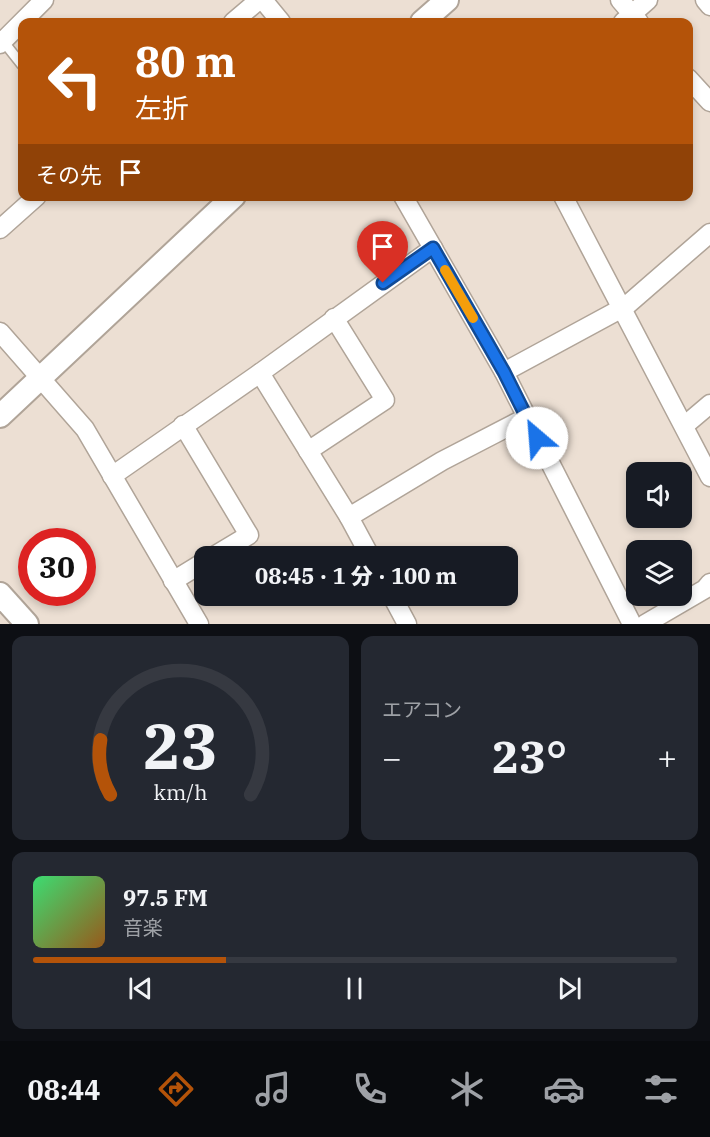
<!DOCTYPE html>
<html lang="ja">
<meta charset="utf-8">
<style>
body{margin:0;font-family:"IBM Plex Serif","Noto Sans JP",serif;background:#242831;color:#f1f3f6;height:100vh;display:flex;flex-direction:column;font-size:22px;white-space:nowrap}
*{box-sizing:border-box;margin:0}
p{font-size:20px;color:#9ea1a6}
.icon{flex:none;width:33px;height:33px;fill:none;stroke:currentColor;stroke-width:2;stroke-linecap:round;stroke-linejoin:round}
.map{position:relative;height:624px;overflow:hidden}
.sheet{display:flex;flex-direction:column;gap:12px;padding:12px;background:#0d0f14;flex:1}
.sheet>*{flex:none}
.banner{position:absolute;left:18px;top:18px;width:675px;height:183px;border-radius:12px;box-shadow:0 3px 9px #0003;background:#b45309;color:#fff;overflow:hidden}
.tools{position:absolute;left:626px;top:462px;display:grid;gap:12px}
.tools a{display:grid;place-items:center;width:66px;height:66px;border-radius:12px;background:#171b24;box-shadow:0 3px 9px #0003;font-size:30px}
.speed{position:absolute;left:18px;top:528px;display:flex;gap:12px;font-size:30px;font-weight:700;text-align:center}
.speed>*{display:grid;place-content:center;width:78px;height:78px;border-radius:50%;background:#171b24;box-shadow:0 3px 9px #0003;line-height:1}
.speed .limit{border:9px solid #d22;background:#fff;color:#111}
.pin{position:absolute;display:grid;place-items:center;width:51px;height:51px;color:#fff;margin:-62px -26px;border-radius:50% 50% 50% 0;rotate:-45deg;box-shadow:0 0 6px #0007}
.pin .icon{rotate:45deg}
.me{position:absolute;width:66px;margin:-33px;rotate:333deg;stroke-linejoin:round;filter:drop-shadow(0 0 4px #0008)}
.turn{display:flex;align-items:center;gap:21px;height:126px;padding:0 18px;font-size:27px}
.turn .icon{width:78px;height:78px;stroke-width:2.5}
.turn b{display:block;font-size:42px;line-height:51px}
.then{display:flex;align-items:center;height:57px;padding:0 18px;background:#0003;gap:12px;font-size:22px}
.big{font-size:45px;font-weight:800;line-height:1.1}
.sheet .tile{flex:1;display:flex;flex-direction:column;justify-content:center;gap:9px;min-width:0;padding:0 21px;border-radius:12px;background:#242831}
.sheet .dial{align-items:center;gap:0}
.dial svg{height:156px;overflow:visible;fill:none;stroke:#363941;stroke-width:7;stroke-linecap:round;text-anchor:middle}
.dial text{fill:#f1f3f6;stroke:none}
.song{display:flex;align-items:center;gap:18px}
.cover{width:72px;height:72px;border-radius:9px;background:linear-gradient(135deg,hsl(140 70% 55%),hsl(30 70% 35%))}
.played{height:6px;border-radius:3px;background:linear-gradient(90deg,#b45309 30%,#363941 30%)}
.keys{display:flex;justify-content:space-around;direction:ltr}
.heat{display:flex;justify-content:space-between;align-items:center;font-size:33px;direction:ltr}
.sheet .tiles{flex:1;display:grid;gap:12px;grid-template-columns:1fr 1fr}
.tile:last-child{grid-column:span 2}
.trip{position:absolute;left:194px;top:546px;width:324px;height:60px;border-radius:12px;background:#171b24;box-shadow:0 3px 9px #0003;font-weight:800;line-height:60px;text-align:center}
.menu{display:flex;height:96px;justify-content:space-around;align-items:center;background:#090b0e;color:#9ea1a6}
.menu .icon{width:42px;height:42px}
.menu .current{color:#b45309}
.menu b{font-size:27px;color:#f1f3f6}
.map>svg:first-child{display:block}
</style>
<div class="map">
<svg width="710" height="624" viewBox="0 0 710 624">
<rect width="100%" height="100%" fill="#ecdfd3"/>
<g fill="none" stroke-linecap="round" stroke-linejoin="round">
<defs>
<path id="service" d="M3,41l19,24"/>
<g id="minor">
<path d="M263,0l18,22"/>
<path d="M620,0l19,22"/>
<path d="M705,0l5,6"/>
<path d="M233,22l26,-22"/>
<path d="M623,22l25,-22"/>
<path d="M0,44l44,-44"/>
<path d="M688,78l22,24"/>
<path d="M403,196l101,176 128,252"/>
<path d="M563,196l147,281"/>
<path d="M0,229l37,-33"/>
<path d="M0,332l85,97 114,195"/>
<path d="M504,372l122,-66 84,-73"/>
<path d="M260,373l89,144 21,39"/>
<path d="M183,425l66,110 -35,21"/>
<path d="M684,426l26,-22"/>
<path d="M308,451l77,-51 -51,-82"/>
<path d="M112,476l148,-103 173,-125"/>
<path d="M349,517l93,-56 85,-44"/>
<path d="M173,581l31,-19"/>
<path d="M392,596l15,28"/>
<path d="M645,624l60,-35 5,-6"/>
</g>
<g id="tertiary">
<path d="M422,22l25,-22"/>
<path d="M0,416l234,-220"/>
<path d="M0,594l27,30"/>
</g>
</defs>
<use href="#service" stroke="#b0a498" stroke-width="12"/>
<use href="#minor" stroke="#b0a498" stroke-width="21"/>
<use href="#tertiary" stroke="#b0a498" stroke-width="26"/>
<use href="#service" stroke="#fff" stroke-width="9"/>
<use href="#minor" stroke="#fff" stroke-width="18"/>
<use href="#tertiary" stroke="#fff" stroke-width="22"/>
</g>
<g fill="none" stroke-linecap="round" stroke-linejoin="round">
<defs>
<path id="route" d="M383,283l50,-35 71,124 33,66"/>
</defs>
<use href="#route" stroke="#114b97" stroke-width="15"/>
<use href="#route" stroke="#1a73e8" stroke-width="10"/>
<path stroke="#f59e0b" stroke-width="10" d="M445,270l28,48"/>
</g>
</svg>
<div class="tools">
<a><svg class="icon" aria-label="sound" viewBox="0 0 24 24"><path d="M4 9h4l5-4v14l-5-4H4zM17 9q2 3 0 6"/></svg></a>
<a><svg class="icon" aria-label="layers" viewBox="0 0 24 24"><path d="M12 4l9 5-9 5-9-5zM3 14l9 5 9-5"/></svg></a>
</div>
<div class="speed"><div class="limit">30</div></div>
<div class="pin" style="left:383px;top:283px;background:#d93025"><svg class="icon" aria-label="arrive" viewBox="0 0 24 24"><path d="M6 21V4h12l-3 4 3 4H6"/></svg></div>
<svg class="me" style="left:537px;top:438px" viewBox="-20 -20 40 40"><circle r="19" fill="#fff"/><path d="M0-13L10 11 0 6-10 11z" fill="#1a73e8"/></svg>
<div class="trip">08:45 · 1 分 · 100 m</div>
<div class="banner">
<div class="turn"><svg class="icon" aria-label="left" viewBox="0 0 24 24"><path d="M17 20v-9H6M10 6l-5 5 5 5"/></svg><div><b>80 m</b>左折</div></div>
<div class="then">その先<svg class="icon" aria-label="arrive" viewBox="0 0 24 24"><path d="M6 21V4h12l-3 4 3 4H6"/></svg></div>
</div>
</div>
<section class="sheet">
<div class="tiles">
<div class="tile dial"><svg viewBox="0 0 100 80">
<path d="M14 69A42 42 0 1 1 86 69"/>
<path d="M14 69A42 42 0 0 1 9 41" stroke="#b45309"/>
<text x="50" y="56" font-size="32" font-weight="700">23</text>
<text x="50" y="72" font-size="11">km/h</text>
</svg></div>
<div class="tile"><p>エアコン</p>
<div class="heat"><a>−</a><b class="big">23°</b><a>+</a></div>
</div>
<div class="tile">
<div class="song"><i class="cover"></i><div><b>97.5 FM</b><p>音楽</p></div></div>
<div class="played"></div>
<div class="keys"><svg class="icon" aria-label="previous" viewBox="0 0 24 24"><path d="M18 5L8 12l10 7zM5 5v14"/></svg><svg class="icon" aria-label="pause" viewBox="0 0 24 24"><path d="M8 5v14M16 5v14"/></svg><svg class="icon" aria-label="next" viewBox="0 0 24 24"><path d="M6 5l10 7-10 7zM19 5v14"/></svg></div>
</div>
</div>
</section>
<nav class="menu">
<b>08:44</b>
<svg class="icon current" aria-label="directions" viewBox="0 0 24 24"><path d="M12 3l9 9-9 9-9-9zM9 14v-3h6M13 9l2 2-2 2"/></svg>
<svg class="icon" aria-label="music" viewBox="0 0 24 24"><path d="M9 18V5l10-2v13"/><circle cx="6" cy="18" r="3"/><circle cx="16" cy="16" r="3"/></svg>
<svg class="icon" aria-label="phone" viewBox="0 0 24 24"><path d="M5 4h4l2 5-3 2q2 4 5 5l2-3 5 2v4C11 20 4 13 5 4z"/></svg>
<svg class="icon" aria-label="climate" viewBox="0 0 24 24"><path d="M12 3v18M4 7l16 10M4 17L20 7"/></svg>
<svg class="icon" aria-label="car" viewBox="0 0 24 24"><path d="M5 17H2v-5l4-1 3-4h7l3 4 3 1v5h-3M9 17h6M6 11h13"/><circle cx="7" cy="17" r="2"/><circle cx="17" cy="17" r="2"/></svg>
<svg class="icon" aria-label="filters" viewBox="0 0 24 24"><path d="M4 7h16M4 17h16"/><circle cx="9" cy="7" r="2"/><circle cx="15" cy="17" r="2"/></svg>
</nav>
